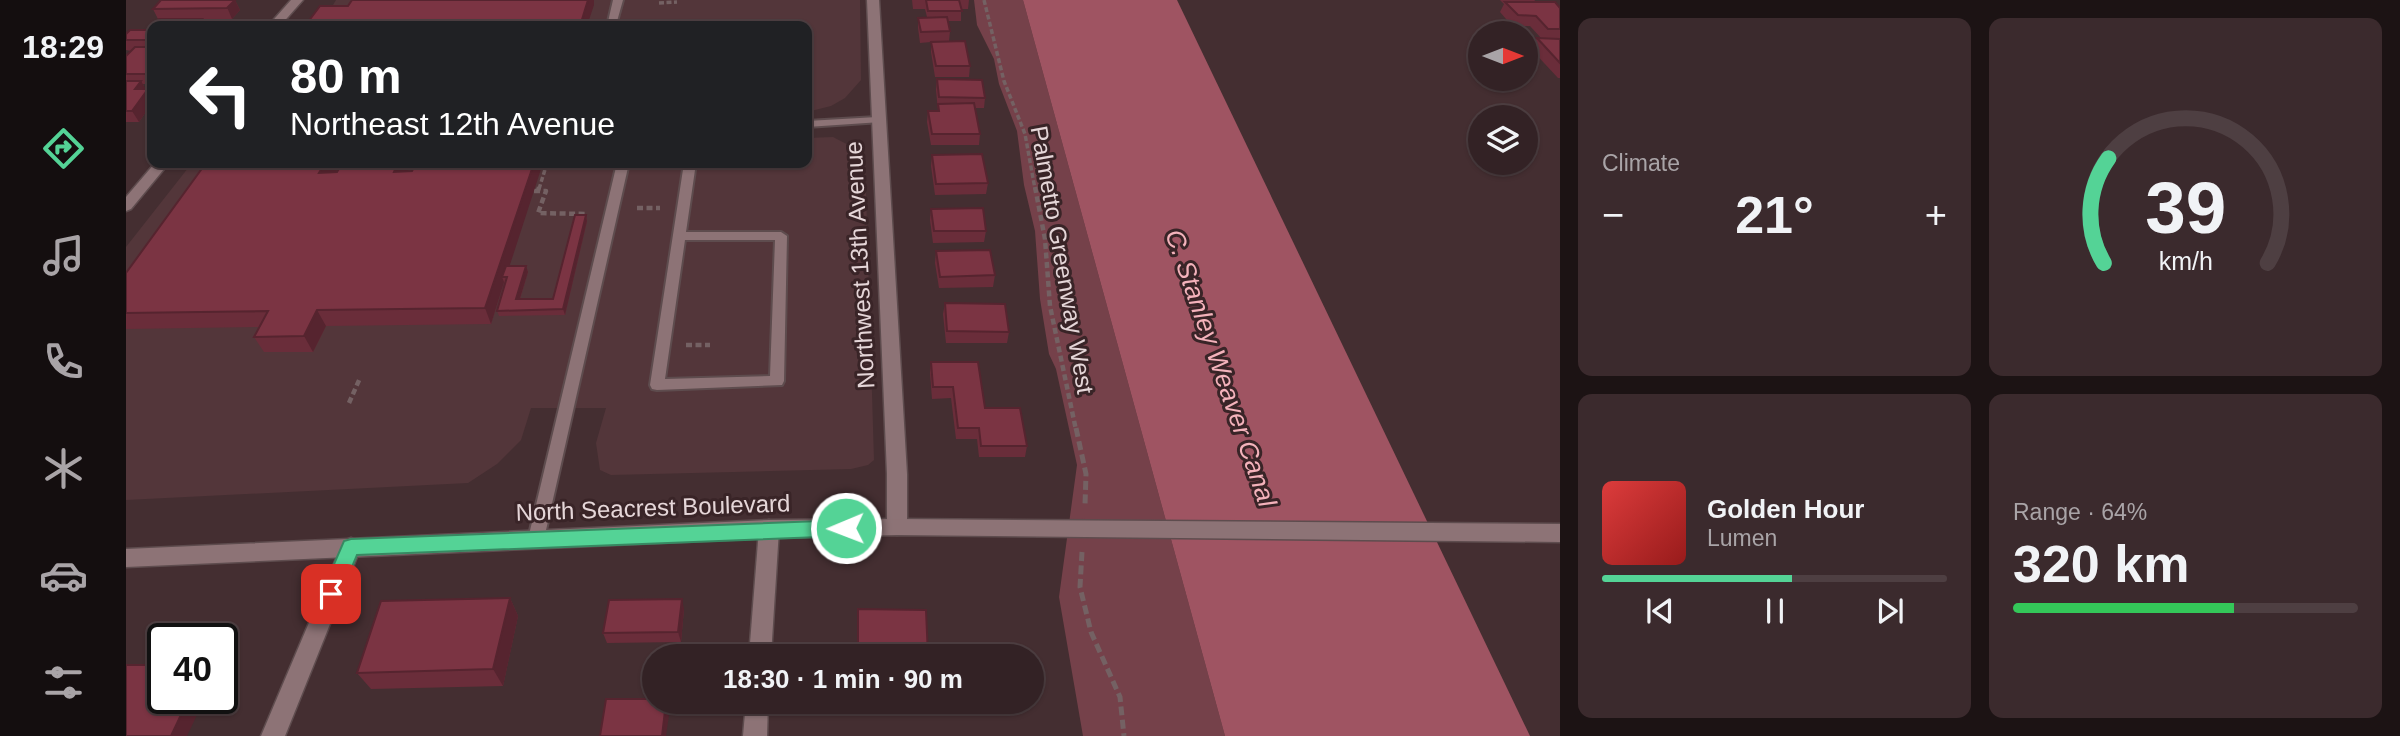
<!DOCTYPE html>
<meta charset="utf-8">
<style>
body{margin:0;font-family:Helvetica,sans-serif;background:#3b2a2d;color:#f1f3f6;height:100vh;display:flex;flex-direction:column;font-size:26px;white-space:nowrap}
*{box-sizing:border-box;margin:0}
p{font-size:23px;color:#a9a4a7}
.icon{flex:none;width:38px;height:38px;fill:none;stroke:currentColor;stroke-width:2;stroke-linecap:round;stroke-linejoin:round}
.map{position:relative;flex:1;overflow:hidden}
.drawer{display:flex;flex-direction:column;gap:18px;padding:18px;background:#1c1314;width:840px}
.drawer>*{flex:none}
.banner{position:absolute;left:21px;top:21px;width:665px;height:147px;border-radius:14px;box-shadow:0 2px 5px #0004,0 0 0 2px #4e3f42;background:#202124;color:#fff;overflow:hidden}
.needle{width:46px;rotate:90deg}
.fabs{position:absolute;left:1342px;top:21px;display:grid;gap:14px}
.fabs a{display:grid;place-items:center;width:70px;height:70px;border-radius:50%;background:#332225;box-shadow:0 2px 5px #0004,0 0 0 2px #4e3f42;font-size:35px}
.speed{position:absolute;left:21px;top:623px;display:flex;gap:14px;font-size:35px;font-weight:700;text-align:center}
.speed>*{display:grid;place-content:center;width:91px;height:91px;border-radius:50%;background:#332225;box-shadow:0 2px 5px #0004,0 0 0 2px #4e3f42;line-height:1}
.speed .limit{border:4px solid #111;border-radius:10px;background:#fff;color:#111}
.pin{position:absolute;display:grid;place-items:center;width:60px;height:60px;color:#fff;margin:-30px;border-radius:14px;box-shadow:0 4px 10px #0006}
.me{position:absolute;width:77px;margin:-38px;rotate:269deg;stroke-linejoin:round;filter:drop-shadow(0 0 5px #0008)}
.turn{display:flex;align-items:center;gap:24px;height:147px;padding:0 28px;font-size:32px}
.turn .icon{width:91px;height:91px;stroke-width:2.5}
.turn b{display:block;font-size:49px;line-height:60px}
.big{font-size:52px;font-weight:700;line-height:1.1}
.drawer .tile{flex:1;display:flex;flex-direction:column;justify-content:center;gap:10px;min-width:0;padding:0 24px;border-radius:14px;background:#3b2a2d}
.drawer .dial{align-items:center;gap:0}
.dial svg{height:182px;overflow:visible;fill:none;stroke:#4e3f42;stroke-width:7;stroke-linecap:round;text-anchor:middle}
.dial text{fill:#f1f3f6;stroke:none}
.song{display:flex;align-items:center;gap:21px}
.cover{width:84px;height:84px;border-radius:10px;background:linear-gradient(135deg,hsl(0 70% 55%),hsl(0 70% 35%))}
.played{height:7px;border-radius:4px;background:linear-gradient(90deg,#54d396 55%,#4e3f42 55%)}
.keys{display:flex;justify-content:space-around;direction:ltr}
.heat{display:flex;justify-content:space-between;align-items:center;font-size:38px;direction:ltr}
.charge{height:10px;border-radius:5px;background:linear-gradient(90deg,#34c759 64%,#4e3f42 0)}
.drawer .tiles{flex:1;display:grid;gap:18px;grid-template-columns:repeat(2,1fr)}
.trip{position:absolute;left:516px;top:644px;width:402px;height:70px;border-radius:35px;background:#332225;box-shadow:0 2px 5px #0004,0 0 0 2px #4e3f42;font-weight:700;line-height:70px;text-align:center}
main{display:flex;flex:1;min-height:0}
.dock{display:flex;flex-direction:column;width:126px;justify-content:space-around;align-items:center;background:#140e0f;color:#a9a4a7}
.dock .icon{width:49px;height:49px}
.dock .current{color:#54d396}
.dock b{font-size:32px;color:#f1f3f6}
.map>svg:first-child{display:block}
</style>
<main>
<nav class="dock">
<b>18:29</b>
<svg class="icon current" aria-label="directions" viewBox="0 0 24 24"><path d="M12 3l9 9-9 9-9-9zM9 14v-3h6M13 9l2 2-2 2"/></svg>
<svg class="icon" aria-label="music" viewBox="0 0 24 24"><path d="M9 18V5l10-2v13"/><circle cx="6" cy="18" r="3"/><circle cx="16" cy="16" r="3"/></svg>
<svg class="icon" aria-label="phone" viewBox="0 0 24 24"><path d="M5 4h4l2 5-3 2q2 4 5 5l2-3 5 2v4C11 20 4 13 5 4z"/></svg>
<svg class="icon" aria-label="climate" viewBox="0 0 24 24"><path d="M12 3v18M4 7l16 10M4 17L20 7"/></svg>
<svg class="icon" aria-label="car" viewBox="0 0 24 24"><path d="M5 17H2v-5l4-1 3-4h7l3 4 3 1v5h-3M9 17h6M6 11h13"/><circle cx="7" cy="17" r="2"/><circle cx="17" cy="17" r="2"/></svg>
<svg class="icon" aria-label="filters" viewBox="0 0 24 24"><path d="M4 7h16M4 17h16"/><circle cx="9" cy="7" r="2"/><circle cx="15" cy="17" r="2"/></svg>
</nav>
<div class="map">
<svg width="1434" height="736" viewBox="0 0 1434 736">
<rect width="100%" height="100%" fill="#442e31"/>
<g fill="#53363a">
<path d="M210,0h524l1,80 -16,18 -14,8 -24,6v-86h-504l27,-16z"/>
<path d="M707,137l25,13 7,10 9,300 -6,5 -17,4 -240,6 -11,-5 -4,-27 10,-35h-75l-10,32 -24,24 -29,19 -342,17v-253l66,-84h615v-25z"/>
</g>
<path fill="#75414a" d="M848,0h49l202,736h-142l-24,-139 18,-132 -21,-96 -7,-15 -9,-55 -5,-68 -11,-46 -7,-54 -18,-47 -5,-25 -17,-34z"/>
<path fill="#9f5462" d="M897,0h154l353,736h-305z"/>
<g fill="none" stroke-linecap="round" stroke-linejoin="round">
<defs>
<g id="lane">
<path d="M487,0h10l-7,25 -9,1z"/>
<path d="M751,117l4,1v4l-74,5v-6z"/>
<path d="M491,163h12l-85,376 -2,5 -6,2 -6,-2 -2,-5z"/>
<path d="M558,163h12l-10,69h95l6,4 -3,145 -2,4 -125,5 -5,-1 -2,-4zM559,240h90l-5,136 -105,3z"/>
</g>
<g id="street">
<path d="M165,0h12l-23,26h-12z"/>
<path d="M741,0h12l28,474v53l-3,6 -7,2 -7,-2 -3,-6v-53z"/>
<path d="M29,163h14l-38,46 -5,2v-14z"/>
<path d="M643,520l7,3 3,6 -8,127h-22l10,-127 3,-6z"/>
<path d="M225,538l7,3 3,6 -76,189h-24l80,-189 3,-6z"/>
<path d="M620,702h22l-1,34h-24z"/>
</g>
<path id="secondary" d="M771,519l663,5v18l-663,-7 -128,3 -643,29v-18l643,-29z"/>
</defs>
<use href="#lane" stroke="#5e4c4e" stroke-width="4"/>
<use href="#street" stroke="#5e4c4e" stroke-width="3"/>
<use href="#secondary" stroke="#5e4c4e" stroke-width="3"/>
<g stroke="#746163" stroke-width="3.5" stroke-dasharray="5 2.5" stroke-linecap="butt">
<path d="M858,0l20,81 21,53 10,55"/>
<path d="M533,3l18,-1"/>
<path d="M413,189l8,-26"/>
</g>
<g stroke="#746163" stroke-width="4.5" stroke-dasharray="6 3.5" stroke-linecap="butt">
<path d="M909,187l10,52 5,67 26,124"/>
<path d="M408,191h12l-8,22 47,1"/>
<path d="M412,191l1,-4"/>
<path d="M511,208h23"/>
<path d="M560,345h24"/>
<path d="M223,403l11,-25"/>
</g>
<g stroke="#746163" stroke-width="5" stroke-dasharray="9 4.5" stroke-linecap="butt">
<path d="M950,428l10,46 -1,31"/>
<path d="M956,552l-2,35 11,45 29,65 4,39"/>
</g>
<use href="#lane" fill="#8d7376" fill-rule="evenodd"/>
<use href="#street" fill="#8d7376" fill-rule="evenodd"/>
<use href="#secondary" fill="#8d7376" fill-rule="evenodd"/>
</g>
<g fill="#6a2d3a">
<path d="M109,0l5,10 -8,9h-30l4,7h-54v58h-9l2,5h3l4,6v8l-13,19h-13v-66l5,-5 -5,-1v-16l22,-4 10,-11 -5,-10z"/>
<path d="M786,0h57l-1,9h-7v12h-13l2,10 -1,10 21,25 -1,11h-34l-4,-25v-10l-11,1 -2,-15v-10l9,-1 -2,-8h-12z"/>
<path d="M1374,0h35l-1,2 26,6v70h-2l-27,-29 6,-11h4l-11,-12h-18l-12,-14 4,-8z"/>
<path d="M811,79l48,19 -1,10h-9l5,26 -1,11h-48l-4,-23 1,-11h10l-2,-21z"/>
<path d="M806,155l56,28 -2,11 -51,1 -4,-29z"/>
<path d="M80,163h135l-6,9h73l102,94h16l2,6 -8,27h33l33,-84 1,6 -22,94 -66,1 -2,-5 8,-28 -1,-1 -13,42 -165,2 -13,26h-49l-10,-15 5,-10 -133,2v-56z"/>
<path d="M805,209l55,22 -2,11 -51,1 -3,-23z"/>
<path d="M810,251l59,24 -2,12 -54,1 -4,-25z"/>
<path d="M819,303l64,29 -2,11h-61l-3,-29z"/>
<path d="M805,362l54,46 42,38 -2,11h-46l-2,-18h-21l-5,-41 -19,1 -2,-26z"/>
<path d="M384,598l8,18 -15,70 -132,3 -14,-16z"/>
<path d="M558,609l-3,33 -74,1 -4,-10z"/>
<rect x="712" y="702" width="91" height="4"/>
</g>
<g fill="#56242f">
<path d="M98,0h11l5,10 -8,9z"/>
<path d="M462,0h6v5l-7,21h-7z"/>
<path d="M76,19l4,7h-7l-1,-2z"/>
<path d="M15,81l6,10 1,-2 4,6v8l-13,19 -7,-11 3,-22z"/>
<path d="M199,163h16l-15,25 -7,-15z"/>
<path d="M272,163h14l-12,24 -6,-15z"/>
<path d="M408,163h9l-37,114h-4l2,5 -13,42 -6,-16z"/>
<path d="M460,215l1,6 -22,94 -2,-6z"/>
<path d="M400,266l2,6 -10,33 -2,-6z"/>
<path d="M191,310l9,16 -13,26 -9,-16z"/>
<path d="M384,598l8,18 -15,70 -10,-17z"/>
<path d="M556,599l2,10 -3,33 -3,-10z"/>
<path d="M63,698h16l-18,38h-16z"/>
<path d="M540,702h2l2,6 -4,28h-4z"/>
</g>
<g fill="#7b3443" stroke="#56242f" stroke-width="2">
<path d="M35,0h74l-8,8 -74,1z"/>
<path d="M226,0h236l-8,26h-275l15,-20h28z"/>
<path d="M800,0h33l3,11h-34z"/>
<path d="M1379,2h50l5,6v21h-12l-12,-13 -18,-1z"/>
<path d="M821,17l3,14 -29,1 -3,-14z"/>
<path d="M33,19h43l-4,5h2l-1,2h-47v14h-26v-6l4,-4h18z"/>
<path d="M1411,38l23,1v24z"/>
<path d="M839,41l5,25h-34l-5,-24z"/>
<path d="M9,47h17v27h-26v-18z"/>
<path d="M811,79l45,1 3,18 -46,-1z"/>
<path d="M0,81h15l-6,8h13l-16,22h-6z"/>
<path d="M848,103l6,31h-48l-4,-23h11l-1,-7z"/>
<path d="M856,154l6,29 -52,1 -4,-29z"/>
<path d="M80,163h119l-6,10 18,-1 5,-9h56l-4,9 18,-1 4,-8h118l-49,145 -168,2 -13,26 -50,1 14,-26 -142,2v-40z"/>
<path d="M857,208l3,23h-52l-3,-22z"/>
<path d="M449,215h11l-23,94 -66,2 10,-34h-5l4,-11h20l-10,33h37z"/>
<path d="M864,250l5,25 -55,2 -4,-26z"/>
<path d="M819,303l60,1 4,28 -62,-1z"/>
<path d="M805,362h47l7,46h35l7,38h-46l-2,-18h-21l-5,-41h-20z"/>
<path d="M384,598l-17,71 -136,4 24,-72z"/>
<path d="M556,599l-4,33 -75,1 6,-33z"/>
<path d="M732,609l68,1 2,46h-89v-3h19z"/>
<path d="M0,665h37v33h26l-18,38h-45z"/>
<path d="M480,699h48v3h12l-4,34h-62z"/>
</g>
<path fill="#54d396" stroke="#378962" stroke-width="2" d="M720,520l6,2 3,6 -3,5 -6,3 -489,19 -19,45 -7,3 -7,-3 -3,-6 23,-53 7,-2z"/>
<g text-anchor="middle" stroke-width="6" stroke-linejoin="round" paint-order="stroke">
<g font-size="24" fill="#e5d6d8" stroke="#392427">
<text transform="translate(936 260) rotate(80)" y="8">Palmetto Greenway West</text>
<text transform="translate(734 265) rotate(-93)" y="8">Northwest 13th Avenue</text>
<text transform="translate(527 508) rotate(-2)" y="8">North Seacrest Boulevard</text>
</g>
<g font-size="26" font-style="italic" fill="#f4b2bb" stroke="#392427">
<text transform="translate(1095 368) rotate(71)" y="9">C. Stanley Weaver Canal</text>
</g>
</g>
</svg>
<div class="fabs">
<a><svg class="needle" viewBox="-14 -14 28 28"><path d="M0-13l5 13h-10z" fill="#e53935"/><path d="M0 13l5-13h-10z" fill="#a9a4a7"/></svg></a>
<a><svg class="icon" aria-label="layers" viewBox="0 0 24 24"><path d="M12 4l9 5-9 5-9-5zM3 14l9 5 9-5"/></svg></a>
</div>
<div class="speed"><div class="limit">40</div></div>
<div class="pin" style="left:205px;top:594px;background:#d93025"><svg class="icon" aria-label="arrive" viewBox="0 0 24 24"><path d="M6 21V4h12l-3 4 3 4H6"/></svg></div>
<svg class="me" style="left:720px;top:528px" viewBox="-20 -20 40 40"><circle r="17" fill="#54d396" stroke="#fff" stroke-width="3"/><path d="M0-11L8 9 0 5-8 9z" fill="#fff"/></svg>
<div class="trip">18:30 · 1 min · 90 m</div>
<div class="banner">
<div class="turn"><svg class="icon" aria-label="left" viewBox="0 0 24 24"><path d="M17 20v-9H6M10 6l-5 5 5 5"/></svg><div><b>80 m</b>Northeast 12th Avenue</div></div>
</div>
</div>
<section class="drawer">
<div class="tiles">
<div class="tile"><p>Climate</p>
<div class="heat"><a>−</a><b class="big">21°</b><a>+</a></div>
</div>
<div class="tile dial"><svg viewBox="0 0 100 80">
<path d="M14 69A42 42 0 1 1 86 69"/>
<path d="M14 69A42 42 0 0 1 16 23" stroke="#54d396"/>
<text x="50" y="56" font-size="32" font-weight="700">39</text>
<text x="50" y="72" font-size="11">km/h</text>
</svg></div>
<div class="tile">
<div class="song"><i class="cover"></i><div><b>Golden Hour</b><p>Lumen</p></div></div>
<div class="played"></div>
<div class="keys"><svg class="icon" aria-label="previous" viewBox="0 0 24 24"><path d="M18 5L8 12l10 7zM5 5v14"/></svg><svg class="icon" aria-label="pause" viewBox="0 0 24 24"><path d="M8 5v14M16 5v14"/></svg><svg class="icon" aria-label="next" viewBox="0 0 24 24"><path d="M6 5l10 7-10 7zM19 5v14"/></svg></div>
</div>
<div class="tile"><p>Range · 64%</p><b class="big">320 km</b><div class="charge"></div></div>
</div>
</section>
</main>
